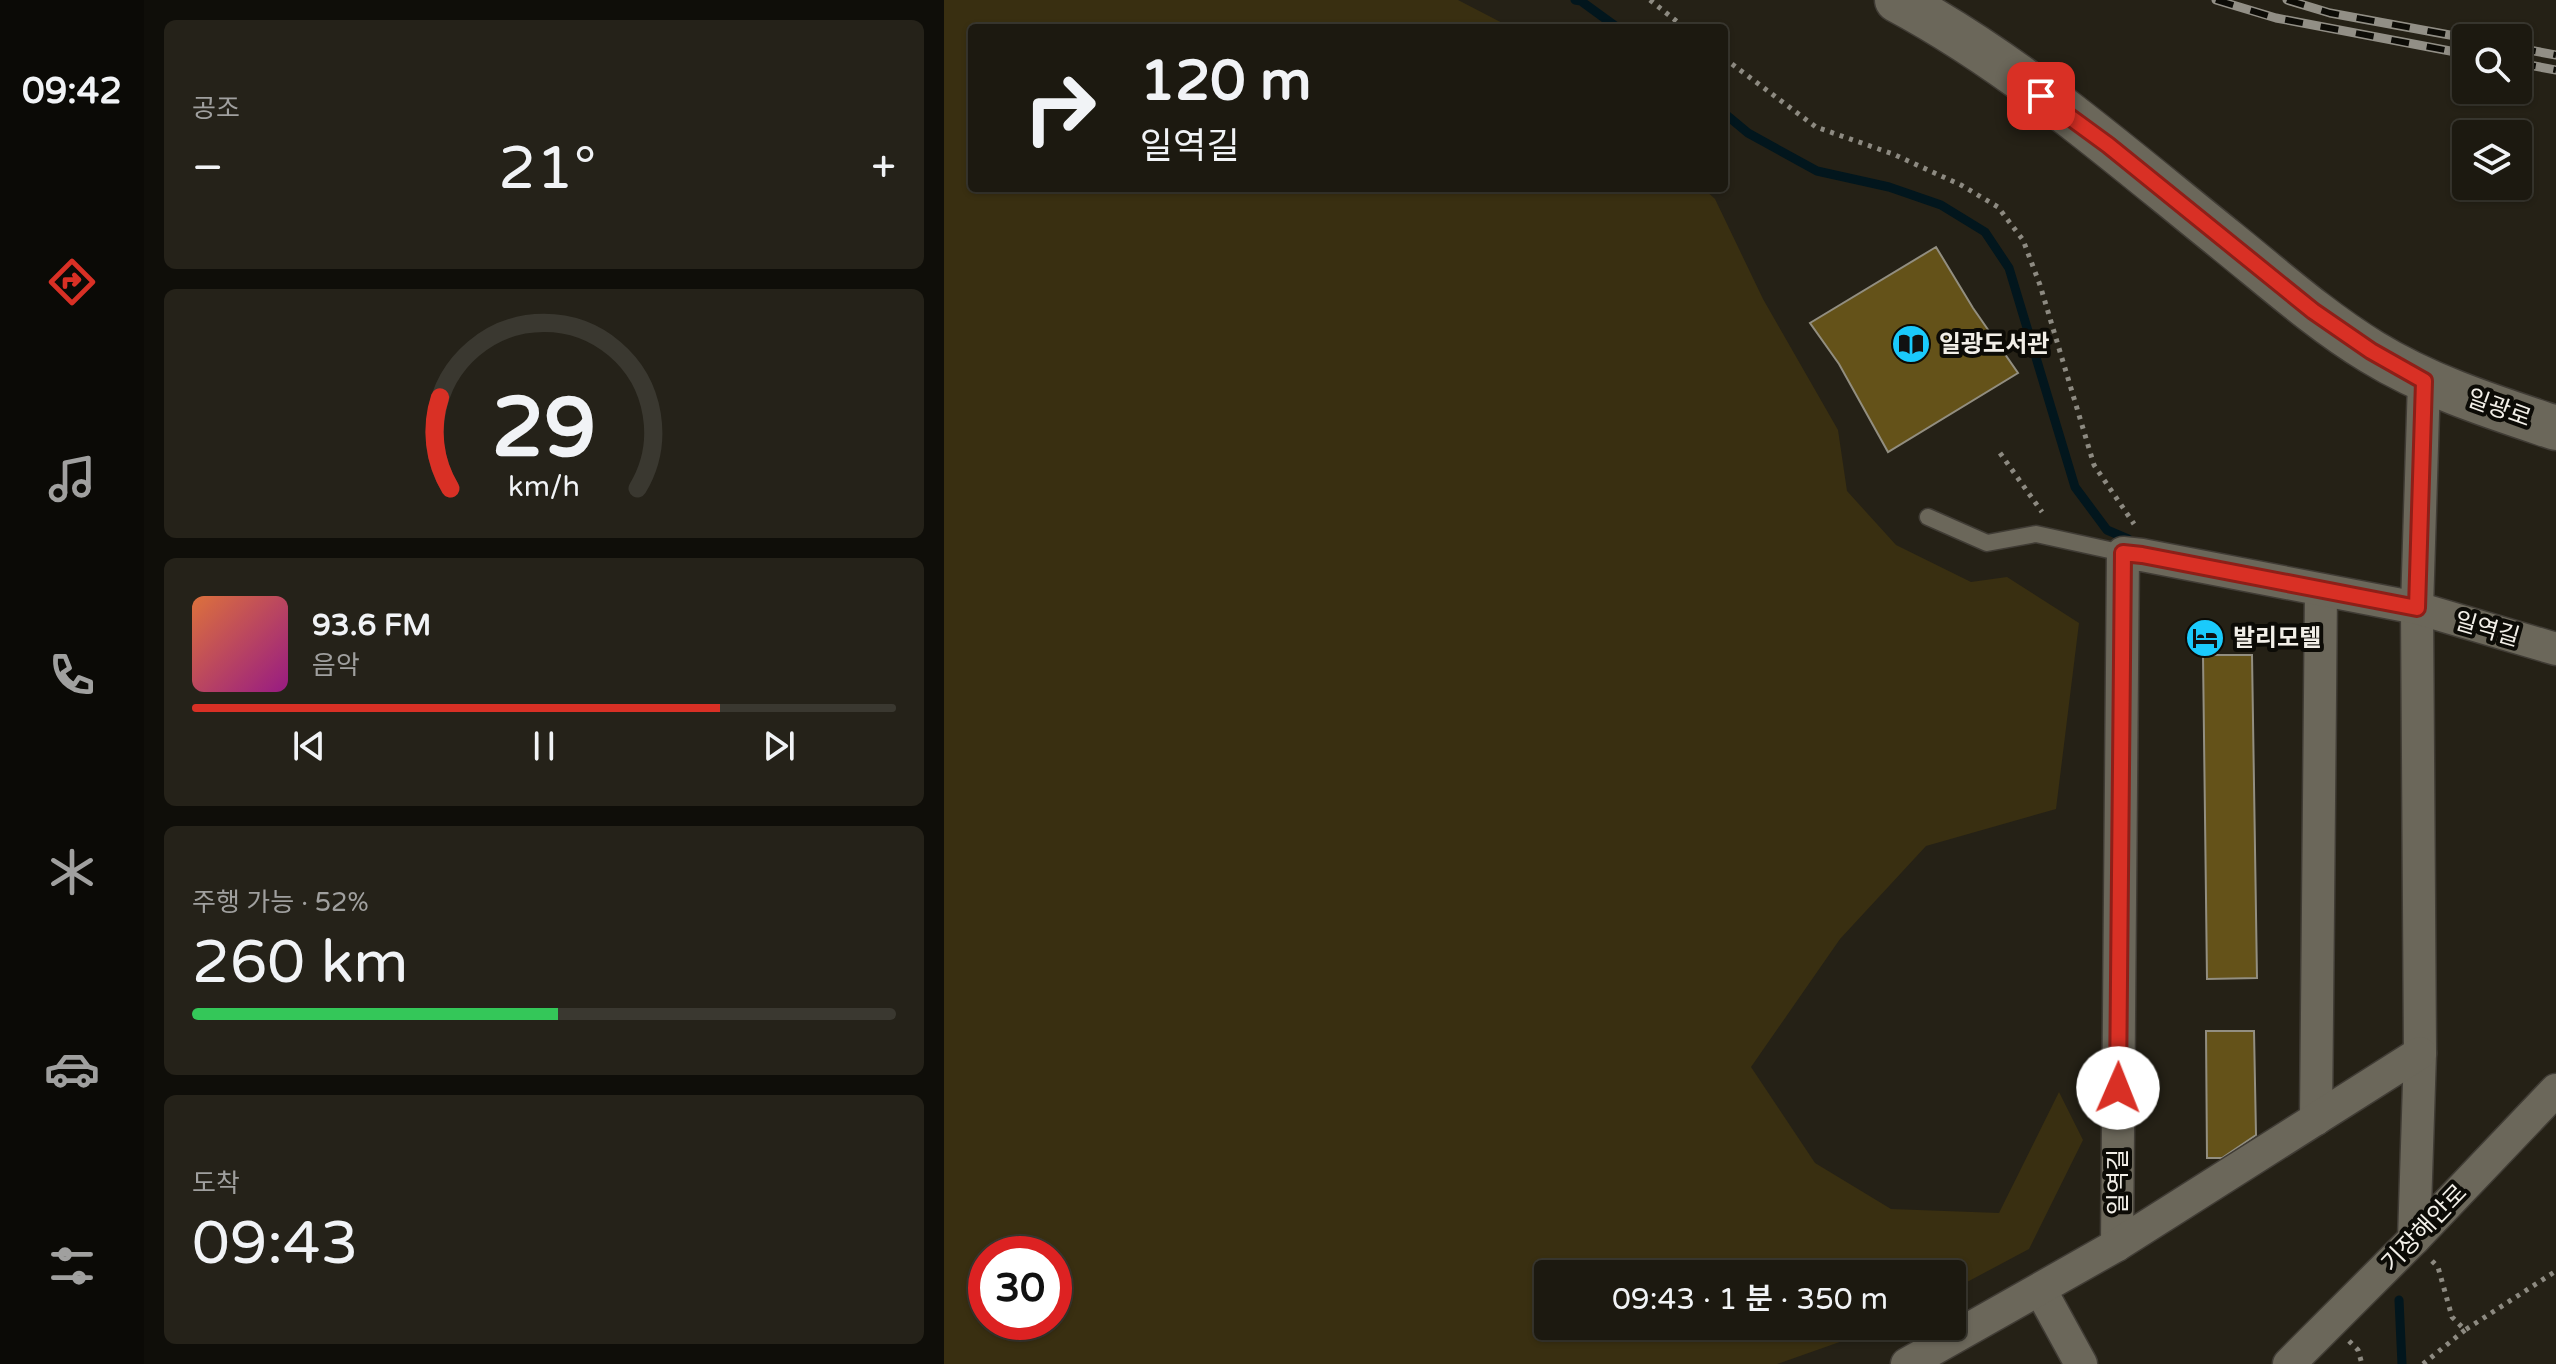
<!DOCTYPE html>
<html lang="ko">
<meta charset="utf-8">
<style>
body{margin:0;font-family:"Varela Round","Noto Sans KR",sans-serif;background:#252219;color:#f1f3f6;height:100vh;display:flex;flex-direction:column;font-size:30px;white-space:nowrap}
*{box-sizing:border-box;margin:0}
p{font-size:26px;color:#a0a09f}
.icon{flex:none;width:44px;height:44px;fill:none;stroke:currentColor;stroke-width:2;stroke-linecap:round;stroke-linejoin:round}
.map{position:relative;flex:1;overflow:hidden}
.side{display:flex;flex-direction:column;gap:20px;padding:20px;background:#0f0e09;width:800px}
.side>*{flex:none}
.guide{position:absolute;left:24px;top:24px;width:760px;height:168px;border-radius:8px;box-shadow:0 2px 6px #0004,0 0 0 2px #3a3830;background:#1c1910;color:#f1f3f6;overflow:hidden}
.controls{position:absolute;left:1508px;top:24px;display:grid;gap:16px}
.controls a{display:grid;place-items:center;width:80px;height:80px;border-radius:8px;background:#1c1910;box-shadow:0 2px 6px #0004,0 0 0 2px #3a3830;font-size:40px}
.speed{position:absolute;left:24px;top:1236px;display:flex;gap:16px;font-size:40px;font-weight:700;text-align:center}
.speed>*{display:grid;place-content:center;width:104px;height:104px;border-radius:50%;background:#1c1910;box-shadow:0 2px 6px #0004,0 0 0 2px #3a3830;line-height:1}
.speed .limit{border:12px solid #d22;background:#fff;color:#111}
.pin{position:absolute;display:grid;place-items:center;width:68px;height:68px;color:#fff;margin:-34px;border-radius:16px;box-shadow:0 4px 12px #0006}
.me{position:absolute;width:88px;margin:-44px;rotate:1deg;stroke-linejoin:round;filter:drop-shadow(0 0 6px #0008)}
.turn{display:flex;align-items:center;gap:28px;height:168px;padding:0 40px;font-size:36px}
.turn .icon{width:104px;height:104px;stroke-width:2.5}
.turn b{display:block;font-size:56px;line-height:68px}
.big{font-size:60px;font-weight:600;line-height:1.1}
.side .card{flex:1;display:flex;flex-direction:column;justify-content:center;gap:12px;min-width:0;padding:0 28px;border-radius:12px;background:#252219}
.side .dial{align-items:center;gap:0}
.dial svg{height:208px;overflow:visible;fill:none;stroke:#3a3830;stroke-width:7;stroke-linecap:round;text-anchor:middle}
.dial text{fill:#f1f3f6;stroke:none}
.song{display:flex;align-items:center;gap:24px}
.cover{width:96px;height:96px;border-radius:12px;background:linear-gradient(135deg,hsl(20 70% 55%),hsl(310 70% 35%))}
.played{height:8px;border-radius:4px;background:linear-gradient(90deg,#d93025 75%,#3a3830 75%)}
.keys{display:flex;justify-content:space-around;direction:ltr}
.heat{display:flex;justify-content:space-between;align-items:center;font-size:44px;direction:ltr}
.charge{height:12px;border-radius:6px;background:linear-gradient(90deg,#34c759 52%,#3a3830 0)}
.trip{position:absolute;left:590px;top:1260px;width:432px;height:80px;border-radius:8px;background:#1c1910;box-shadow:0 2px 6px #0004,0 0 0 2px #3a3830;font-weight:600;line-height:80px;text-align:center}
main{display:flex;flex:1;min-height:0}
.tabs{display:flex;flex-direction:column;width:144px;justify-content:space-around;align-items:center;background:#0b0a06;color:#a0a09f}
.tabs .icon{width:56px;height:56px}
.tabs .current{color:#d93025}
.tabs b{font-size:36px;color:#f1f3f6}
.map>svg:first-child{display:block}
</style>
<main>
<nav class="tabs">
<b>09:42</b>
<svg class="icon current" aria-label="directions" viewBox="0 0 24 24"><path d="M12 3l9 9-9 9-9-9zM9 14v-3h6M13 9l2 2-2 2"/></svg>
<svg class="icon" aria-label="music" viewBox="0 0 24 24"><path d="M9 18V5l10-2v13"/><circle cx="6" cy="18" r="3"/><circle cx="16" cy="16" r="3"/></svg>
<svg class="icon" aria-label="phone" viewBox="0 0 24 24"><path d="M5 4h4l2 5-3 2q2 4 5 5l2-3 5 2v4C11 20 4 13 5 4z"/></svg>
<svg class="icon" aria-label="climate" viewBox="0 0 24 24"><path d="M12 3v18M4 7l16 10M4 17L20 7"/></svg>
<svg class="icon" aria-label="car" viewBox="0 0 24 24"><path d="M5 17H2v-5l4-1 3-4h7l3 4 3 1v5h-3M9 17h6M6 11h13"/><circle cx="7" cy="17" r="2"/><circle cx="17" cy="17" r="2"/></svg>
<svg class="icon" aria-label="filters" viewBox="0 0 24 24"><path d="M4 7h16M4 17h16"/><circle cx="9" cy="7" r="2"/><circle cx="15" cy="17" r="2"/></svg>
</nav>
<section class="side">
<div class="card"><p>공조</p>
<div class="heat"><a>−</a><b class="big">21°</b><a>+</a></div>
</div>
<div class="card dial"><svg viewBox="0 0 100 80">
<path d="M14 69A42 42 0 1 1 86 69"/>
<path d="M14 69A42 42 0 0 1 10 34" stroke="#d93025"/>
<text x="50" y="56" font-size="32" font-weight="700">29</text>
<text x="50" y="72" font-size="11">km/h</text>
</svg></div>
<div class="card">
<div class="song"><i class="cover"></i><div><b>93.6 FM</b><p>음악</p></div></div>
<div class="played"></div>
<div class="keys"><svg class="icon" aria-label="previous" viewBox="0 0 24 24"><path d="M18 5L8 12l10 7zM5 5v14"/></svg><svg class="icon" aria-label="pause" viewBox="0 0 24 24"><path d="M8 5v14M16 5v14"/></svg><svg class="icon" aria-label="next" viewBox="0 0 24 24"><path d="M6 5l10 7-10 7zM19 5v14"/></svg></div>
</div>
<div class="card"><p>주행 가능 · 52%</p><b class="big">260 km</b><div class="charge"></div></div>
<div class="card"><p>도착</p><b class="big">09:43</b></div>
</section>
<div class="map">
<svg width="1612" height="1364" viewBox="0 0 1612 1364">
<rect width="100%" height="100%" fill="#252116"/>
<path fill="#392f11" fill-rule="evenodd" d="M0,0h514l54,28h-540v160h731l12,11 48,100 75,131 9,61 49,54 75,37 36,-5 72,46 -23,186 -130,37 -86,93 -89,128 64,96 76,46 108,4 60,-121 24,48 -54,109 -77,41v-16h-404v52h337l-108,38h-833zM42,1254h68v68h-68z"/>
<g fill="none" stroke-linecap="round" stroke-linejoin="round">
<g stroke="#02161d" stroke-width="9">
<path d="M631,0l6,1 37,27"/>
<path d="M780,113l24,20 69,38 72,16 52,18 44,27 24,36 66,219 32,43 21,9"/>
<path d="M1455,1300l3,64"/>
</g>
</g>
<g fill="#645219" stroke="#928e80" stroke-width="2">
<path d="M992,247l37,61 45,65 -130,79 -49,-88 -29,-41z"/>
<path d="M1259,655h49l5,323 -50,1z"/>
<path d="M1262,1031h48l2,104 -34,23h-15z"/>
</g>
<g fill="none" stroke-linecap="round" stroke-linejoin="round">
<defs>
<path id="service" d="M984,517l59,26 49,-9 87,19"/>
<g id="minor">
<path d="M1372,1119l5,-529"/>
<path d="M1470,1239l6,-186 -3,-445 7,-227"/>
<path d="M1173,1245l6,-692 19,2 275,53 139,41"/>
<path d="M1097,1291l40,73"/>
<path d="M963,1364l210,-119 303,-192"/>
<path d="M1345,1364l125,-125 142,-149"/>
</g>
<path id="secondary" d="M953,0c120,64 225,157 331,242 47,38 93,79 144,110 57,35 121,55 184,76"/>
</defs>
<use href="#service" stroke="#403c35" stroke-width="19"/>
<use href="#minor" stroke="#403c35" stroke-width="35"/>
<use href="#secondary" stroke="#403c35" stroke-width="47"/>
<g stroke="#8d8a81" stroke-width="5" stroke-dasharray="4 6" stroke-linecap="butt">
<path d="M706,0l35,28"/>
<path d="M780,58l92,69 77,27 68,31 37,22 25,33 17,45 54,180 40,59"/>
<path d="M1056,453l42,59"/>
<path d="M1488,1261l6,6 14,50 13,13 91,-59"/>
<path d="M1405,1341l9,9 4,14"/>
<path d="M1479,1364l42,-34"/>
</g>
<use href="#service" stroke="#6b675a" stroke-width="16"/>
<use href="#minor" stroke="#6b675a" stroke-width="32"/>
<use href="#secondary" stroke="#6b675a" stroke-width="44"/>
<defs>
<g id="rail">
<path d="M1272,0l60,18 190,36"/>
<path d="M1343,0l43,13 136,25"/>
<path d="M1574,48l38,7"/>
<path d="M1574,63l38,7"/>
</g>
</defs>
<use href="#rail" stroke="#928f86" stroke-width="9"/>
<use href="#rail" stroke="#0c0b06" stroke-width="6" stroke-dasharray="18" stroke-linecap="butt"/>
</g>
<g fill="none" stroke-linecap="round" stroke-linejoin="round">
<defs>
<path id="route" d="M1097,96l67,49 205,166 58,40 53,30 -7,227 -275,-53 -19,-2 -5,535"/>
</defs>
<use href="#route" stroke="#8d1f18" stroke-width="20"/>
<use href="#route" stroke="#d93025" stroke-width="14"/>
</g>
<defs>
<symbol id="library-disc" viewBox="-11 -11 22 22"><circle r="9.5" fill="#1acafc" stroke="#0c0b06"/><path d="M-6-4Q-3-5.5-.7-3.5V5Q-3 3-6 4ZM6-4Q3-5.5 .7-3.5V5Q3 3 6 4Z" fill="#111"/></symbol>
<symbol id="hotel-disc" viewBox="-11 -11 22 22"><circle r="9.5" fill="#1acafc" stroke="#0c0b06"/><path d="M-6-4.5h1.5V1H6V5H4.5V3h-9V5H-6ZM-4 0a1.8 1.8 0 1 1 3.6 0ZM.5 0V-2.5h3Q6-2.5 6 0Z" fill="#111"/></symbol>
</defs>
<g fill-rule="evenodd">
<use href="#library-disc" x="945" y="322" width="44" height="44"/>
<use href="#hotel-disc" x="1239" y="616" width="44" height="44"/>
</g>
<g text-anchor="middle" stroke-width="8" stroke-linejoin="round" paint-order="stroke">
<g font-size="24" font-weight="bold" fill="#f2efe8" stroke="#0c0b06" text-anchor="start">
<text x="995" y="352">일광도서관</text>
<text x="1289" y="646">발리모텔</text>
</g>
<g font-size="24" fill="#f2efe8" stroke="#0c0b06">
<text transform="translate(1555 408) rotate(20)" y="8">일광로</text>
<text transform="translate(1543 629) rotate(16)" y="8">일역길</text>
<text transform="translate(1174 1182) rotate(-90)" y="8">일역길</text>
<text transform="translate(1480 1228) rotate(-46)" y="8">기장해안로</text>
</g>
</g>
</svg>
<div class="controls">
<a><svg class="icon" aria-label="search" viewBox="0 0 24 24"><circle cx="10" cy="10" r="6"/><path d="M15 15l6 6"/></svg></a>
<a><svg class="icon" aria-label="layers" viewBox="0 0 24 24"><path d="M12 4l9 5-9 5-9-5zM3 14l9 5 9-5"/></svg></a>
</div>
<div class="speed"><div class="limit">30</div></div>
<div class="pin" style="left:1097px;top:96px;background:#d93025"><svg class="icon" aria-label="arrive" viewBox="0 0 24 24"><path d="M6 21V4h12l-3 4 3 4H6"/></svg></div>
<svg class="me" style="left:1174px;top:1088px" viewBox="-20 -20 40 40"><circle r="19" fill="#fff"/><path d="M0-13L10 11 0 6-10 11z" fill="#d93025"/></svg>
<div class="trip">09:43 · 1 분 · 350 m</div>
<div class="guide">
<div class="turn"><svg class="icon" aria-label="right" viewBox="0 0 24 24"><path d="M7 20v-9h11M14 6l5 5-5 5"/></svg><div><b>120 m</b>일역길</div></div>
</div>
</div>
</main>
